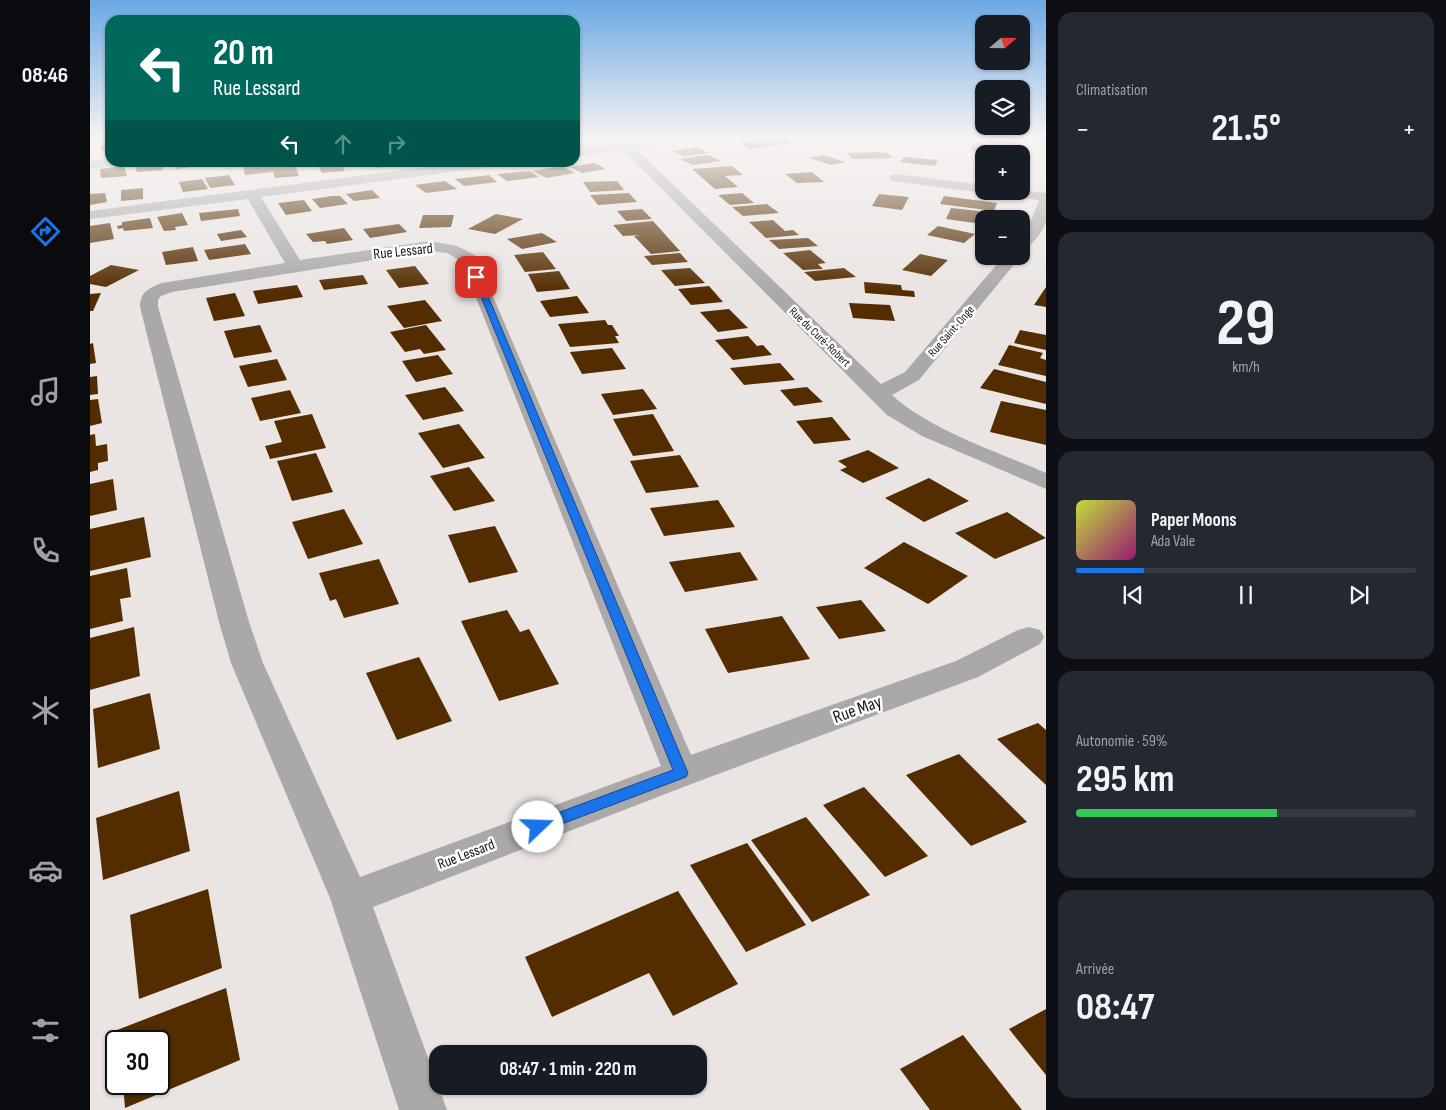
<!DOCTYPE html>
<html lang="fr">
<meta charset="utf-8">
<style>
body{margin:0;font-family:"Sofia Sans Condensed",sans-serif;background:#242831;color:#f1f3f6;height:100vh;display:flex;flex-direction:column;font-size:19px;white-space:nowrap}
*{box-sizing:border-box;margin:0}
p{font-size:16px;color:#9ea1a6}
.icon{flex:none;width:28px;height:28px;fill:none;stroke:currentColor;stroke-width:2;stroke-linecap:round;stroke-linejoin:round}
.map{position:relative;flex:1;overflow:hidden}
.details{display:flex;flex-direction:column;gap:12px;padding:12px;background:#0d0f14;width:400px}
.details>*{flex:none}
.top-card{position:absolute;left:15px;top:15px;width:475px;height:152px;border-radius:15px;box-shadow:0 1px 4px #0004;background:#00695c;color:#fff;overflow:hidden}
.needle{width:32px;rotate:70deg}
.tools{position:absolute;left:885px;top:15px;display:grid;gap:10px}
.tools a{display:grid;place-items:center;width:55px;height:55px;border-radius:10px;background:#171b24;box-shadow:0 1px 4px #0004;font-size:25px}
.speed{position:absolute;left:15px;top:1030px;display:flex;gap:10px;font-size:25px;font-weight:700;text-align:center}
.speed>*{display:grid;place-content:center;width:65px;height:65px;border-radius:50%;background:#171b24;box-shadow:0 1px 4px #0004;line-height:1}
.speed .limit{border:2px solid #111;border-radius:8px;background:#fff;color:#111}
.pin{position:absolute;display:grid;place-items:center;width:42px;height:42px;color:#fff;margin:-21px;border-radius:10px;box-shadow:0 2px 8px #0006}
.me{position:absolute;width:55px;margin:-28px;rotate:69deg;stroke-linejoin:round;filter:drop-shadow(0 0 4px #0008)}
.turn{display:flex;align-items:center;gap:18px;height:105px;padding:0 25px;font-size:22px}
.turn .icon{width:65px;height:65px;stroke-width:2.5}
.turn b{display:block;font-size:35px;line-height:42px}
.lanes{display:flex;align-items:center;height:48px;padding:0 25px;background:#0003;justify-content:center;gap:25px;direction:ltr}
.lanes .off{opacity:.35}
.big{font-size:38px;font-weight:700;line-height:1.1}
.details .widget{flex:1;display:flex;flex-direction:column;justify-content:center;gap:8px;min-width:0;padding:0 18px;border-radius:15px;background:#242831}
.details .dial{align-items:center;gap:0}
.dial b{font-size:65px;line-height:1}
.song{display:flex;align-items:center;gap:15px}
.cover{width:60px;height:60px;border-radius:8px;background:linear-gradient(135deg,hsl(70 70% 55%),hsl(320 70% 35%))}
.played{height:5px;border-radius:2px;background:linear-gradient(90deg,#1a73e8 20%,#363941 20%)}
.keys{display:flex;justify-content:space-around;direction:ltr}
.heat{display:flex;justify-content:space-between;align-items:center;font-size:28px;direction:ltr}
.charge{height:8px;border-radius:4px;background:linear-gradient(90deg,#34c759 59%,#363941 0)}
.trip{position:absolute;left:339px;top:1045px;width:278px;height:50px;border-radius:15px;background:#171b24;box-shadow:0 1px 4px #0004;font-weight:700;line-height:50px;text-align:center}
main{display:flex;flex:1;min-height:0}
.menu{display:flex;flex-direction:column;width:90px;justify-content:space-around;align-items:center;background:#090b0e;color:#9ea1a6}
.menu .icon{width:35px;height:35px}
.menu .current{color:#1a73e8}
.menu b{font-size:22px;color:#f1f3f6}
.map>svg:first-child{display:block}
</style>
<main>
<nav class="menu">
<b>08:46</b>
<svg class="icon current" aria-label="directions" viewBox="0 0 24 24"><path d="M12 3l9 9-9 9-9-9zM9 14v-3h6M13 9l2 2-2 2"/></svg>
<svg class="icon" aria-label="music" viewBox="0 0 24 24"><path d="M9 18V5l10-2v13"/><circle cx="6" cy="18" r="3"/><circle cx="16" cy="16" r="3"/></svg>
<svg class="icon" aria-label="phone" viewBox="0 0 24 24"><path d="M5 4h4l2 5-3 2q2 4 5 5l2-3 5 2v4C11 20 4 13 5 4z"/></svg>
<svg class="icon" aria-label="climate" viewBox="0 0 24 24"><path d="M12 3v18M4 7l16 10M4 17L20 7"/></svg>
<svg class="icon" aria-label="car" viewBox="0 0 24 24"><path d="M5 17H2v-5l4-1 3-4h7l3 4 3 1v5h-3M9 17h6M6 11h13"/><circle cx="7" cy="17" r="2"/><circle cx="17" cy="17" r="2"/></svg>
<svg class="icon" aria-label="filters" viewBox="0 0 24 24"><path d="M4 7h16M4 17h16"/><circle cx="9" cy="7" r="2"/><circle cx="15" cy="17" r="2"/></svg>
</nav>
<div class="map">
<svg width="956" height="1110" viewBox="0 0 956 1110">
<rect width="100%" height="100%" fill="#eae5e3"/>
<path fill="#edd5e1" d="M485,138h109l-109,14z"/>
<g fill="#532c00">
<path d="M685,138l18,5 -43,6 -11,-6z"/>
<path d="M702,138h29l1,1 -21,2z"/>
<path d="M898,138h27l-1,6 -28,-2z"/>
<path d="M883,143l38,4 -2,7 -39,-4z"/>
<path d="M20,144v7h-8l-2,-6z"/>
<path d="M607,147l12,6 -26,3 -11,-5z"/>
<path d="M789,152l8,1 6,5 -40,1 -7,-6z"/>
<path d="M618,155l13,6 -28,4 -13,-6z"/>
<path d="M733,155l22,7 -14,3 -22,-7z"/>
<path d="M814,157l34,3 -3,6 -35,-4z"/>
<path d="M71,162l2,8 -26,2 -2,-7z"/>
<path d="M82,162h24l2,4 -22,3z"/>
<path d="M282,162h37v2l-33,4z"/>
<path d="M891,162l3,1v15l-7,-1z"/>
<path d="M504,163l12,6 -24,4 -12,-6z"/>
<path d="M179,164l2,3 24,-2 4,11 -24,2 -2,-6 -28,3 -2,-9z"/>
<path d="M251,164l4,7 -23,2 -4,-7z"/>
<path d="M34,166l3,10 -26,2 -1,-9z"/>
<path d="M472,166l13,7 -29,5 -13,-7z"/>
<path d="M642,166l11,9 -18,1 13,11 -23,2 -23,-20z"/>
<path d="M440,171l9,6 -32,4 -10,-7z"/>
<path d="M722,172l12,10 -27,1 -12,-9z"/>
<path d="M139,175l6,10 -25,3 -5,-10z"/>
<path d="M399,175l8,7 -33,4 -9,-7z"/>
<path d="M112,179l6,10 -25,3 -4,-10z"/>
<path d="M355,181l12,8 -31,4 -11,-8z"/>
<path d="M527,181l7,9 -34,2 -7,-10z"/>
<path d="M53,188v11l-22,2v-11z"/>
<path d="M282,190l8,8 -26,3 -8,-7z"/>
<path d="M15,193l2,9 -17,3v-11z"/>
<path d="M539,193l8,9 -39,3 -8,-10z"/>
<path d="M652,193l12,10 -24,2 -12,-10z"/>
<path d="M789,194l30,3 -7,13 -30,-4z"/>
<path d="M242,196h8l8,8 -28,4 -8,-9z"/>
<path d="M854,196l53,7 -3,8 -54,-7z"/>
<path d="M214,200l8,11 -26,4 -8,-12z"/>
<path d="M677,204l12,9 -36,3 -11,-9z"/>
<path d="M861,208l28,3 -4,12 -29,-4z"/>
<path d="M148,209l2,7 -39,5 -2,-8z"/>
<path d="M552,209l10,10 -26,2 -9,-10z"/>
<path d="M92,213l6,12 -13,2 1,3 -12,1 -7,-14z"/>
<path d="M406,214l27,5 -28,15 -27,-5z"/>
<path d="M333,215h31l-3,12 -32,1z"/>
<path d="M60,218l3,10 -29,3 -1,-3 -5,1 -1,-3 5,-1v-3z"/>
<path d="M683,220l12,11 8,-1 6,5 -33,3 -17,-16z"/>
<path d="M563,221l27,30 -29,3 -17,-18 6,-1 -17,1 -10,-11z"/>
<path d="M20,223l4,16 -24,4v-17z"/>
<path d="M309,224l8,8 -37,6 -7,-9z"/>
<path d="M848,226l37,8 -11,9 -37,-8z"/>
<path d="M254,228l9,12 -26,4 -2,-3 -12,1 -7,-8z"/>
<path d="M151,230l6,7 -26,4 -4,-7z"/>
<path d="M452,233l15,9 -35,7 -15,-10z"/>
<path d="M718,238l10,8 -39,3 -10,-9z"/>
<path d="M155,244l6,10 -42,6 -5,-10z"/>
<path d="M103,247l5,14 -32,4 -4,-13z"/>
<path d="M720,250l16,13 -8,1 5,5 -20,1 -20,-17z"/>
<path d="M453,252l13,17 -31,3 -11,-17z"/>
<path d="M590,253l8,9 -36,3 -8,-9z"/>
<path d="M830,254l28,6 -17,16 -29,-6z"/>
<path d="M21,265l28,5 -33,17 -16,-3v-8z"/>
<path d="M325,266l14,18 -30,4 -13,-18z"/>
<path d="M600,268l15,15 -30,3 -14,-16z"/>
<path d="M754,268l12,9 -41,4 -11,-9z"/>
<path d="M469,271l11,18 -33,3 -9,-18z"/>
<path d="M273,275l5,9 -44,6 -5,-10z"/>
<path d="M774,282l37,3 1,5 12,1 1,6 -50,-4z"/>
<path d="M207,285l6,12 -45,7 -5,-13z"/>
<path d="M619,286l14,16 -32,3 -13,-16z"/>
<path d="M956,287v20l-12,-2z"/>
<path d="M11,293l-8,18h-3v-17z"/>
<path d="M145,293l10,23 -31,5 -8,-23z"/>
<path d="M487,296l12,17 -39,4 -10,-16z"/>
<path d="M335,300l17,21 -38,7 -17,-22z"/>
<path d="M759,303l41,2 5,16 -42,-3z"/>
<path d="M639,309l19,19 -30,4 -18,-20z"/>
<path d="M515,320l3,5h4l7,11h-4l4,7 -49,4 -12,-23z"/>
<path d="M170,325l12,27 -38,6 -10,-27z"/>
<path d="M336,325l20,25 -22,4 -4,-5 -15,3 -15,-20z"/>
<path d="M930,330l26,5v15l-32,-7z"/>
<path d="M658,336l9,10 6,-1 9,10 -39,5 -18,-20z"/>
<path d="M3,343l3,20 -6,1v-20z"/>
<path d="M919,345l34,8 -3,5 6,2v16l-48,-11z"/>
<path d="M522,348l14,21 -44,5 -12,-22z"/>
<path d="M348,355l15,19 -37,8 -14,-21z"/>
<path d="M187,359l10,21 -39,7 -9,-21z"/>
<path d="M690,363l15,17 -51,5 -14,-17z"/>
<path d="M904,369l52,13v22l-66,-16z"/>
<path d="M7,376l1,18 -8,1v-18z"/>
<path d="M355,387l19,24 -41,9 -18,-25z"/>
<path d="M717,387l16,15 -29,4 -14,-16z"/>
<path d="M553,389l14,20 -44,6 -12,-21z"/>
<path d="M200,390l11,23 -41,8 -9,-23z"/>
<path d="M8,399l4,24 -12,3v-26z"/>
<path d="M911,401l45,9v35l-56,-13z"/>
<path d="M222,414l14,34 -56,11 -5,-13 17,-4 -8,-21z"/>
<path d="M563,414l21,37 -41,5 -20,-37z"/>
<path d="M742,417l19,23 -37,4 -18,-23z"/>
<path d="M369,424l26,34 -42,10 -25,-35z"/>
<path d="M5,434l1,12 11,-2 1,17 -10,2v7l-8,2v-37z"/>
<path d="M778,450l31,18 -36,15 -23,-13 7,-3 -9,-6z"/>
<path d="M226,453l17,39 -41,9 -15,-40z"/>
<path d="M590,455l19,32 -53,6 -16,-32z"/>
<path d="M379,467l26,34 -41,10 -24,-35z"/>
<path d="M839,478l40,23 -45,21 -39,-24z"/>
<path d="M23,479l4,31 -27,6v-32z"/>
<path d="M628,500l17,27 -71,9 -14,-28z"/>
<path d="M254,509l19,35 -55,15 -16,-37z"/>
<path d="M917,512l39,26 -51,21 -40,-26z"/>
<path d="M54,517l7,40 -61,14v-42z"/>
<path d="M405,526l23,46 -49,11 -21,-48z"/>
<path d="M814,542l64,34 -40,28 -64,-36z"/>
<path d="M650,552l18,28 -73,12 -16,-30z"/>
<path d="M289,559l20,45 -55,14 -8,-19 -6,2 -11,-28z"/>
<path d="M37,568l4,29 -11,2 3,22 -33,8v-53z"/>
<path d="M771,600l25,31 -47,8 -23,-32z"/>
<path d="M417,610l13,22 9,-3 30,55 -60,17 -38,-80z"/>
<path d="M692,616l28,43 -82,14 -23,-44z"/>
<path d="M44,627l6,49 -50,14v-52z"/>
<path d="M329,657l33,64 -55,19 -31,-67z"/>
<path d="M60,693l10,56 -62,19 -5,-59z"/>
<path d="M948,723l8,7v55l-49,-46z"/>
<path d="M869,754l68,68 -56,24 -65,-71z"/>
<path d="M774,787l64,69 -43,21 -62,-72z"/>
<path d="M89,791l11,60 -87,29 -7,-62z"/>
<path d="M716,817l64,78 -58,27 -61,-82z"/>
<path d="M657,843l59,82 -60,27 -56,-87z"/>
<path d="M118,889l14,79 -83,31 -9,-84z"/>
<path d="M588,891l60,93 -65,32 -24,-43 -97,44 -27,-60z"/>
<path d="M136,988l14,72 -115,48 -2,-24h36v-43h-40l-2,-11z"/>
<path d="M956,1009v66l-37,-46z"/>
<path d="M873,1035l59,75h-92l-30,-41z"/>
</g>
<g fill="none" stroke-linecap="round" stroke-linejoin="round">
<g fill="#aaa8a8" fill-rule="evenodd">
<path d="M568,138h32l-6,4 -49,6 246,236 24,-12 99,-116h17l-102,124 -27,15c36,34 108,58 154,78v16l-124,-53 -35,-21 -264,-265 -48,6v-8z"/>
<path d="M20,158v4h6l-1,3 -25,4v-8z"/>
<path d="M374,162h40l-6,4 -237,31 39,63 130,-19 27,5 18,9 216,500 265,-94 62,-31 11,-3 11,3 4,7 -4,7 -62,33 -284,106 -321,124 74,203h-48l-69,-212 -99,-235 -12,-41 -79,-315c0,-15 9,-19 22,-24l123,-20 -37,-64 -158,20v-8zM340,251l17,2 15,9 199,504 -301,111 -97,-214 -14,-41 -91,-315v-7l3,-4 11,-4z"/>
<path d="M806,174l88,11v6h5l-5,2 -93,-12 -2,-3 2,-3z"/>
<path d="M931,190l25,3c0,9 0,19 0,28 -2,10 -16,27 -25,30v-16l8,-9 10,-26 -40,-5 -7,-4h29z"/>
</g>
</g>
<linearGradient id="sky" x2="0" y2="1"><stop stop-color="#6ba8e4"/><stop offset="0.47" stop-color="#f6f3f2"/><stop offset="1" stop-color="#f6f3f2" stop-opacity="0"/></linearGradient>
<rect width="956" height="293" fill="url(#sky)"/>
<path fill="#1a73e8" stroke="#114b97" d="M384,275l6,2 208,496 -2,4 -148,56 -5,-2 -3,-4 3,-5 140,-52 -200,-493z"/>
<g text-anchor="middle" stroke-width="5" stroke-linejoin="round" paint-order="stroke">
<g font-size="12" fill="#181615" stroke="#fff">
<text transform="translate(861 331) rotate(-49)" y="4">Rue Saint-Onge</text>
<text transform="translate(730 337) rotate(44)" y="4">Rue du Curé-Robert</text>
</g>
<g font-size="15" fill="#181615" stroke="#fff">
<text transform="translate(313 251) rotate(-6)" y="5">Rue Lessard</text>
<text transform="translate(376 854) rotate(-21)" y="5">Rue Lessard</text>
</g>
<g font-size="18" fill="#181615" stroke="#fff">
<text transform="translate(767 709) rotate(-20)" y="6">Rue May</text>
</g>
</g>
</svg>
<div class="tools">
<a><svg class="needle" viewBox="-14 -14 28 28"><path d="M0-13l5 13h-10z" fill="#e53935"/><path d="M0 13l5-13h-10z" fill="#9ea1a6"/></svg></a>
<a><svg class="icon" aria-label="layers" viewBox="0 0 24 24"><path d="M12 4l9 5-9 5-9-5zM3 14l9 5 9-5"/></svg></a>
<a>+</a>
<a>−</a>
</div>
<div class="speed"><div class="limit">30</div></div>
<div class="pin" style="left:386px;top:277px;background:#d93025"><svg class="icon" aria-label="arrive" viewBox="0 0 24 24"><path d="M6 21V4h12l-3 4 3 4H6"/></svg></div>
<svg class="me" style="left:448px;top:827px" viewBox="-20 -20 40 40"><circle r="19" fill="#fff"/><path d="M0-13L10 11 0 6-10 11z" fill="#1a73e8"/></svg>
<div class="trip">08:47 · 1 min · 220 m</div>
<div class="top-card">
<div class="turn"><svg class="icon" aria-label="left" viewBox="0 0 24 24"><path d="M17 20v-9H6M10 6l-5 5 5 5"/></svg><div><b>20 m</b>Rue Lessard</div></div>
<div class="lanes"><svg class="icon" aria-label="left" viewBox="0 0 24 24"><path d="M17 20v-9H6M10 6l-5 5 5 5"/></svg><svg class="icon off" aria-label="ahead" viewBox="0 0 24 24"><path d="M12 20V5M6 11l6-6 6 6"/></svg><svg class="icon off" aria-label="right" viewBox="0 0 24 24"><path d="M7 20v-9h11M14 6l5 5-5 5"/></svg></div>
</div>
</div>
<section class="details">
<div class="widget"><p>Climatisation</p>
<div class="heat"><a>−</a><b class="big">21.5°</b><a>+</a></div>
</div>
<div class="widget dial"><b>29</b><p>km/h</p></div>
<div class="widget">
<div class="song"><i class="cover"></i><div><b>Paper Moons</b><p>Ada Vale</p></div></div>
<div class="played"></div>
<div class="keys"><svg class="icon" aria-label="previous" viewBox="0 0 24 24"><path d="M18 5L8 12l10 7zM5 5v14"/></svg><svg class="icon" aria-label="pause" viewBox="0 0 24 24"><path d="M8 5v14M16 5v14"/></svg><svg class="icon" aria-label="next" viewBox="0 0 24 24"><path d="M6 5l10 7-10 7zM19 5v14"/></svg></div>
</div>
<div class="widget"><p>Autonomie · 59%</p><b class="big">295 km</b><div class="charge"></div></div>
<div class="widget"><p>Arrivée</p><b class="big">08:47</b></div>
</section>
</main>
